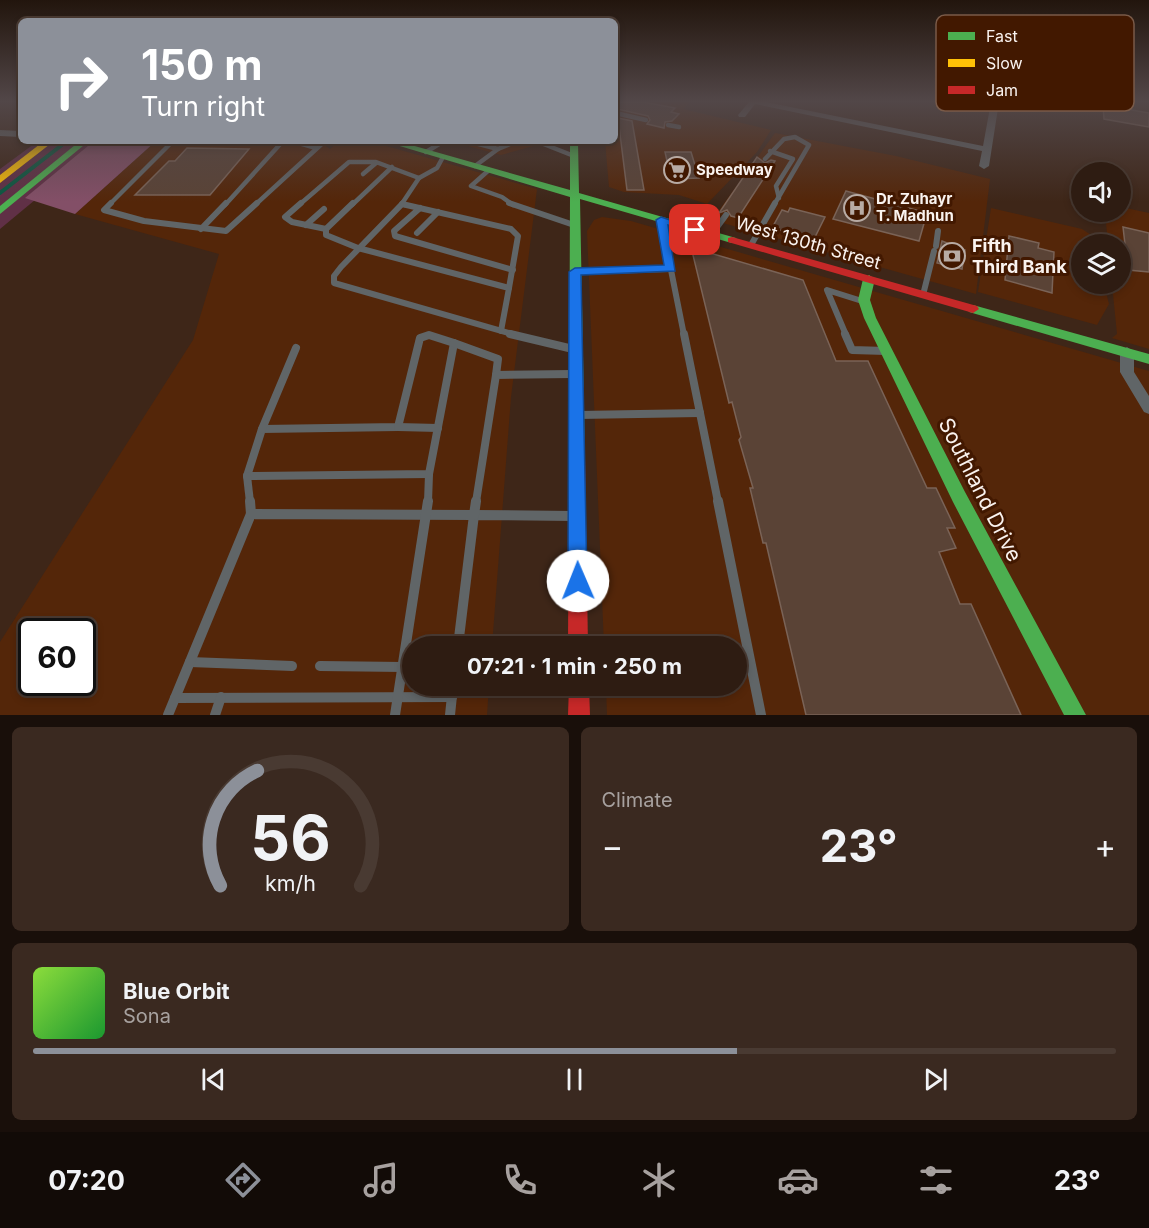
<!DOCTYPE html>
<meta charset="utf-8">
<style>
body{margin:0;font-family:Inter,sans-serif;background:#3a2920;color:#f1f3f6;height:100vh;display:flex;flex-direction:column;font-size:22px;white-space:nowrap}
*{box-sizing:border-box;margin:0}
p{font-size:20px;color:#a7a19f}
.icon{flex:none;width:33px;height:33px;fill:none;stroke:currentColor;stroke-width:2;stroke-linecap:round;stroke-linejoin:round}
.map{position:relative;height:715px;overflow:hidden}
.drawer{display:flex;flex-direction:column;gap:12px;padding:12px;background:#190f0a;flex:1}
.drawer>*{flex:none}
.guide{position:absolute;left:18px;top:18px;width:600px;height:126px;border-radius:9px;box-shadow:0 3px 9px #0003,0 0 0 2px #493a32;background:#8c9099;color:#fff;overflow:hidden}
.fabs{position:absolute;left:1071px;top:162px;display:grid;gap:12px}
.fabs a{display:grid;place-items:center;width:60px;height:60px;border-radius:50%;background:#2e1c12;box-shadow:0 3px 9px #0003,0 0 0 2px #493a32;font-size:30px}
.speed{position:absolute;left:18px;top:618px;display:flex;gap:12px;font-size:30px;font-weight:700;text-align:center}
.speed>*{display:grid;place-content:center;width:78px;height:78px;border-radius:50%;background:#2e1c12;box-shadow:0 3px 9px #0003,0 0 0 2px #493a32;line-height:1}
.speed .limit{border:3px solid #111;border-radius:9px;background:#fff;color:#111}
.pin{position:absolute;display:grid;place-items:center;width:51px;height:51px;color:#fff;margin:-26px;border-radius:12px;box-shadow:0 3px 9px #0006}
.me{position:absolute;width:66px;margin:-33px;rotate:359deg;stroke-linejoin:round;filter:drop-shadow(0 0 4px #0008)}
.turn{display:flex;align-items:center;gap:21px;height:126px;padding:0 24px;font-size:27px}
.turn .icon{width:78px;height:78px;stroke-width:2.5}
.turn b{display:block;font-size:42px;line-height:51px}
.big{font-size:45px;font-weight:700;line-height:1.1}
.drawer .widget{flex:1;display:flex;flex-direction:column;justify-content:center;gap:9px;min-width:0;padding:0 21px;border-radius:9px;background:#3a2920}
.drawer .dial{align-items:center;gap:0}
.dial svg{height:156px;overflow:visible;fill:none;stroke:#493a32;stroke-width:7;stroke-linecap:round;text-anchor:middle}
.dial text{fill:#f1f3f6;stroke:none}
.song{display:flex;align-items:center;gap:18px}
.cover{width:72px;height:72px;border-radius:9px;background:linear-gradient(135deg,hsl(90 70% 55%),hsl(130 70% 35%))}
.played{height:6px;border-radius:3px;background:linear-gradient(90deg,#8c9099 65%,#493a32 65%)}
.keys{display:flex;justify-content:space-around;direction:ltr}
.heat{display:flex;justify-content:space-between;align-items:center;font-size:33px;direction:ltr}
.drawer .tiles{flex:1;display:grid;gap:12px;grid-template-columns:1fr 1fr}
.widget:last-child{grid-column:span 2}
.trip{position:absolute;left:402px;top:636px;width:345px;height:60px;border-radius:30px;background:#2e1c12;box-shadow:0 3px 9px #0003,0 0 0 2px #493a32;font-weight:700;line-height:60px;text-align:center}
.tabs{display:flex;height:96px;justify-content:space-around;align-items:center;background:#120b07;color:#a7a19f}
.tabs .icon{width:42px;height:42px}
.tabs .active{color:#8c9099}
.tabs b{font-size:27px;color:#f1f3f6}
.map>svg:first-child{display:block}
</style>
<div class="map">
<svg width="1149" height="715" viewBox="0 0 1149 715">
<rect width="100%" height="100%" fill="#3e2618"/>
<g fill="#542609" fill-rule="evenodd">
<path d="M615,102h75l-7,7 88,21 -14,22 -50,52 -28,-9 -55,-3 -15,-5 -4,-46h10z"/>
<path d="M775,133l121,23 94,23 -14,115 -264,-74z"/>
<path d="M156,141h163l11,8 9,-8h30l168,48 -26,208 -19,249h-80v40h77l-2,29h-487v-73l193,-302 26,-86 -144,-40zM32,632h50v50h-50z"/>
<path d="M449,141h89l-1,4 -36,10z"/>
<path d="M1121,207l28,6v136l-37,-11 5,-4 -5,-50h8v-40h-12l-3,-32h15z"/>
<path d="M991,208l91,21 12,8 1,7h-13v40h22l5,20 -12,21 -119,-33z"/>
<path d="M602,217l29,4 518,150v344h-542l-1,-29h130v-40h-132l-17,-415 7,-11z"/>
</g>
<path fill="#603046" d="M38,141h68l-106,88v-60z"/>
<path fill="#834f67" d="M94,141h62l-81,73 -50,-16z"/>
<g fill="none" stroke-linecap="round" stroke-linejoin="round">
<path stroke="#0a5942" stroke-width="4" d="M0,193l67,-52"/>
</g>
<g fill="#5a4336" stroke="#7a6357" stroke-width="1.5">
<path d="M616,102h27l32,6 -4,4 8,2 -7,7 -7,1 -1,6 -17,-4 3,-4 -2,-4 -31,-7z"/>
<path d="M1103,105l46,8v14l-45,-8z"/>
<path d="M618,118l14,3 12,69h-17z"/>
<path d="M187,148l62,1 -39,46h-75l34,-34h6z"/>
<path d="M665,152h26l8,26 -28,1z"/>
<path d="M757,157l8,6 6,-3 4,1 -37,57 -7,-2 -4,-6 -8,3z"/>
<path d="M846,191l81,22 -8,28 -86,-22z"/>
<path d="M790,208l35,9 -11,22 -42,-11 10,-18 6,2z"/>
<path d="M1123,227l26,6v39l-21,-2z"/>
<path d="M1009,236l30,7 -1,5 16,4 -2,41 -47,-13z"/>
<path d="M942,241l23,9 -3,19 -25,-6z"/>
<path d="M692,251h11l100,29 33,81h32l59,127h9l19,40h-8l9,20 -17,4 21,52h11l50,111h-215l-40,-172h-3l-13,-55h3l-14,-48 2,-3 -9,-35 -3,1z"/>
</g>
<g fill="none" stroke-linecap="round" stroke-linejoin="round">
<g stroke="#606567" stroke-width="4.5">
<path d="M615,113l31,7"/>
<path d="M668,125l11,2"/>
<path d="M292,141l24,7"/>
<path d="M467,141l31,8 -23,17"/>
<path d="M536,141l38,15"/>
<path d="M498,149l19,-8"/>
<path d="M770,151l23,8 -17,27 3,12"/>
<path d="M426,152l18,-11"/>
<path d="M765,159l19,-20 11,-2 14,8 -35,60"/>
<path d="M489,170l-18,16 31,11 11,8"/>
<path d="M363,174l13,-11"/>
<path d="M402,204l3,1"/>
<path d="M109,205l64,-64"/>
<path d="M225,205l58,-64"/>
<path d="M255,205l70,-64"/>
<path d="M299,205l50,-43h27l43,16"/>
<path d="M352,205l40,-38"/>
<path d="M401,205l18,-27 18,-10 6,-11"/>
</g>
<g stroke="#606567" stroke-width="6">
<path d="M111,203l-7,7 40,11 82,10 31,-28"/>
<path d="M301,203l-16,14 7,5 34,7"/>
<path d="M403,203l-62,64 -7,9v7l182,52"/>
<path d="M509,203l65,22"/>
<path d="M402,204l109,25 7,7 -9,52"/>
<path d="M420,208l-26,23 1,5 118,34"/>
<path d="M661,220l23,115"/>
<path d="M306,225l18,-16"/>
<path d="M201,229l25,-26"/>
<path d="M326,229v6l32,13 151,40 -8,43"/>
<path d="M326,229l27,-26"/>
<path d="M417,233l21,-21"/>
<path d="M712,234l14,-19"/>
<path d="M751,245l24,-42"/>
<path d="M936,246l2,-15"/>
<path d="M577,272l93,-3"/>
<path d="M923,295l11,-44"/>
<path d="M428,335h2"/>
<path d="M846,335l-19,-45 35,11"/>
</g>
<g stroke="#606567" stroke-width="8">
<path d="M510,334l63,15"/>
<path d="M684,334l34,168"/>
<path d="M845,334l7,16 34,1"/>
<path d="M429,335l25,8 -25,131 -182,2 15,-47 136,-2 22,-89z"/>
<path d="M454,343l44,16 -2,16"/>
<path d="M578,415l122,-2"/>
<path d="M398,427l40,1"/>
<path d="M262,429l34,-81"/>
<path d="M247,476l3,26"/>
<path d="M428,502l1,-28"/>
<path d="M476,502l20,-127 76,-1"/>
</g>
<g stroke="#606567" stroke-width="10">
<path d="M250,501l1,13"/>
<path d="M718,501l43,214"/>
<path d="M458,646l16,-131 98,1"/>
<path d="M190,662l102,4"/>
<path d="M320,666l83,1"/>
<path d="M175,698l277,-1"/>
<path d="M168,715l83,-201 223,1 2,-14"/>
<path d="M215,715l6,-18"/>
<path d="M395,715l33,-214"/>
<path d="M450,715l3,-29"/>
</g>
<g fill="#606567" fill-rule="evenodd">
<path d="M749,102h17l217,44 8,-44h8l-10,64 -5,3 -5,-3 3,-15 -227,-47 -10,13h-6l-1,-2z"/>
<path d="M0,130l21,1v6l-21,-1z"/>
<path d="M1127,347l7,5v20l15,24v18l-5,-2 -24,-40v-20z"/>
</g>
<g fill="#4caf50" fill-rule="evenodd">
<path d="M80,141h9l-89,73v-8z"/>
<path d="M383,141h14l173,49v-49h8l1,52 157,45 1,2 -5,3 -4,-1 -148,-43 5,261 -2,5 -6,1 -6,-1 -2,-5 1,-263z"/>
<path d="M869,275l6,4 -5,21 6,18 89,174 121,223h-22l-111,-213 -89,-184 -6,-18 5,-21z"/>
<path d="M973,305l176,49v10l-180,-52 -2,-3 2,-3z"/>
</g>
<path fill="#ffc107" fill-rule="evenodd" d="M44,141h10l-54,42v-8z"/>
<g fill="#c62828" fill-rule="evenodd">
<path d="M732,237l245,69 2,3 -6,4 -245,-71v-4z"/>
<path d="M577,454l6,1 2,5 3,186h-20l1,-186 2,-5z"/>
<path d="M569,686h20l1,29h-22z"/>
</g>
</g>
<linearGradient id="sky" x2="0" y2="1"><stop stop-color="#22150d"/><stop offset="0.5" stop-color="#524748"/><stop offset="1" stop-color="#524748" stop-opacity="0"/></linearGradient>
<rect width="1149" height="202" fill="url(#sky)"/>
<path fill="#1a73e8" stroke="#114b97" stroke-width="1.5" d="M661,217l40,13 -6,3 -27,-8 7,46 -94,4 6,306 -3,6 -6,3 -7,-3 -3,-6 1,-309 6,-4 89,-3 -8,-45z"/>
<defs>
<symbol id="supermarket-ring" viewBox="-11 -11 22 22"><circle r="9.5" fill="#421800" stroke="#b8aba4" stroke-width="1.5"/><path d="M-6-5.5h2.5l.6 2H6L4.5 2H-2.5L-4.4-4H-6ZM-1.5 3.2a1.3 1.3 0 1 0 .1 0ZM3 3.2a1.3 1.3 0 1 0 .1 0Z" fill="#b8aba4"/></symbol>
<symbol id="hospital-ring" viewBox="-11 -11 22 22"><circle r="9.5" fill="#421800" stroke="#b8aba4" stroke-width="1.5"/><path d="M-5-5h3v3.5h4V-5h3V5h-3V1.5h-4V5h-3Z" fill="#b8aba4"/></symbol>
<symbol id="bank-ring" viewBox="-11 -11 22 22"><circle r="9.5" fill="#421800" stroke="#b8aba4" stroke-width="1.5"/><path d="M-6-4H6V4H-6ZM0-2.3a2.3 2.3 0 1 0 0 4.6a2.3 2.3 0 1 0 0-4.6Z" fill="#b8aba4"/></symbol>
</defs>
<g fill-rule="evenodd">
<use href="#supermarket-ring" x="662" y="155" width="30" height="30"/>
<use href="#hospital-ring" x="842" y="193" width="30" height="30"/>
<use href="#bank-ring" x="937" y="241" width="30" height="30"/>
</g>
<g text-anchor="middle" stroke-width="6" stroke-linejoin="round" paint-order="stroke">
<g font-size="15" font-weight="bold" fill="#faf3ef" stroke="#421800" text-anchor="start">
<text x="696" y="175">Speedway</text>
<text x="876" y="204">Dr. Zuhayr<tspan x="876" dy="17">T. Madhun</tspan></text>
</g>
<g font-size="18" fill="#faf3ef" stroke="#421800">
<text transform="translate(808 243) rotate(16)" y="6">West 130th Street</text>
</g>
<g font-size="18" font-weight="bold" fill="#faf3ef" stroke="#421800" text-anchor="start">
<text x="972" y="252">Fifth<tspan x="972" dy="21">Third Bank</tspan></text>
</g>
<g font-size="21" fill="#faf3ef" stroke="#421800">
<text transform="translate(980 490) rotate(63)" y="7">Southland Drive</text>
</g>
</g>
<rect x="936" y="15" width="198" height="96" rx="9" fill="#421800" stroke="#795a48" stroke-width="1.5"/>
<rect x="948" y="32" width="27" height="8" fill="#4caf50"/>
<rect x="948" y="59" width="27" height="8" fill="#ffc107"/>
<rect x="948" y="86" width="27" height="8" fill="#c62828"/>
<g font-size="16" fill="#faf3ef">
<text x="986" y="42">Fast</text>
<text x="986" y="69">Slow</text>
<text x="986" y="96">Jam</text>
</g>
</svg>
<div class="fabs">
<a><svg class="icon" aria-label="sound" viewBox="0 0 24 24"><path d="M4 9h4l5-4v14l-5-4H4zM17 9q2 3 0 6"/></svg></a>
<a><svg class="icon" aria-label="layers" viewBox="0 0 24 24"><path d="M12 4l9 5-9 5-9-5zM3 14l9 5 9-5"/></svg></a>
</div>
<div class="speed"><div class="limit">60</div></div>
<div class="pin" style="left:695px;top:230px;background:#d93025"><svg class="icon" aria-label="arrive" viewBox="0 0 24 24"><path d="M6 21V4h12l-3 4 3 4H6"/></svg></div>
<svg class="me" style="left:578px;top:581px" viewBox="-20 -20 40 40"><circle r="19" fill="#fff"/><path d="M0-13L10 11 0 6-10 11z" fill="#1a73e8"/></svg>
<div class="trip">07:21 · 1 min · 250 m</div>
<div class="guide">
<div class="turn"><svg class="icon" aria-label="right" viewBox="0 0 24 24"><path d="M7 20v-9h11M14 6l5 5-5 5"/></svg><div><b>150 m</b>Turn right</div></div>
</div>
</div>
<section class="drawer">
<div class="tiles">
<div class="widget dial"><svg viewBox="0 0 100 80">
<path d="M14 69A42 42 0 1 1 86 69"/>
<path d="M14 69A42 42 0 0 1 33 10" stroke="#8c9099"/>
<text x="50" y="56" font-size="32" font-weight="700">56</text>
<text x="50" y="72" font-size="11">km/h</text>
</svg></div>
<div class="widget"><p>Climate</p>
<div class="heat"><a>−</a><b class="big">23°</b><a>+</a></div>
</div>
<div class="widget">
<div class="song"><i class="cover"></i><div><b>Blue Orbit</b><p>Sona</p></div></div>
<div class="played"></div>
<div class="keys"><svg class="icon" aria-label="previous" viewBox="0 0 24 24"><path d="M18 5L8 12l10 7zM5 5v14"/></svg><svg class="icon" aria-label="pause" viewBox="0 0 24 24"><path d="M8 5v14M16 5v14"/></svg><svg class="icon" aria-label="next" viewBox="0 0 24 24"><path d="M6 5l10 7-10 7zM19 5v14"/></svg></div>
</div>
</div>
</section>
<nav class="tabs">
<b>07:20</b>
<svg class="icon active" aria-label="directions" viewBox="0 0 24 24"><path d="M12 3l9 9-9 9-9-9zM9 14v-3h6M13 9l2 2-2 2"/></svg>
<svg class="icon" aria-label="music" viewBox="0 0 24 24"><path d="M9 18V5l10-2v13"/><circle cx="6" cy="18" r="3"/><circle cx="16" cy="16" r="3"/></svg>
<svg class="icon" aria-label="phone" viewBox="0 0 24 24"><path d="M5 4h4l2 5-3 2q2 4 5 5l2-3 5 2v4C11 20 4 13 5 4z"/></svg>
<svg class="icon" aria-label="climate" viewBox="0 0 24 24"><path d="M12 3v18M4 7l16 10M4 17L20 7"/></svg>
<svg class="icon" aria-label="car" viewBox="0 0 24 24"><path d="M5 17H2v-5l4-1 3-4h7l3 4 3 1v5h-3M9 17h6M6 11h13"/><circle cx="7" cy="17" r="2"/><circle cx="17" cy="17" r="2"/></svg>
<svg class="icon" aria-label="filters" viewBox="0 0 24 24"><path d="M4 7h16M4 17h16"/><circle cx="9" cy="7" r="2"/><circle cx="15" cy="17" r="2"/></svg>
<b>23°</b>
</nav>
